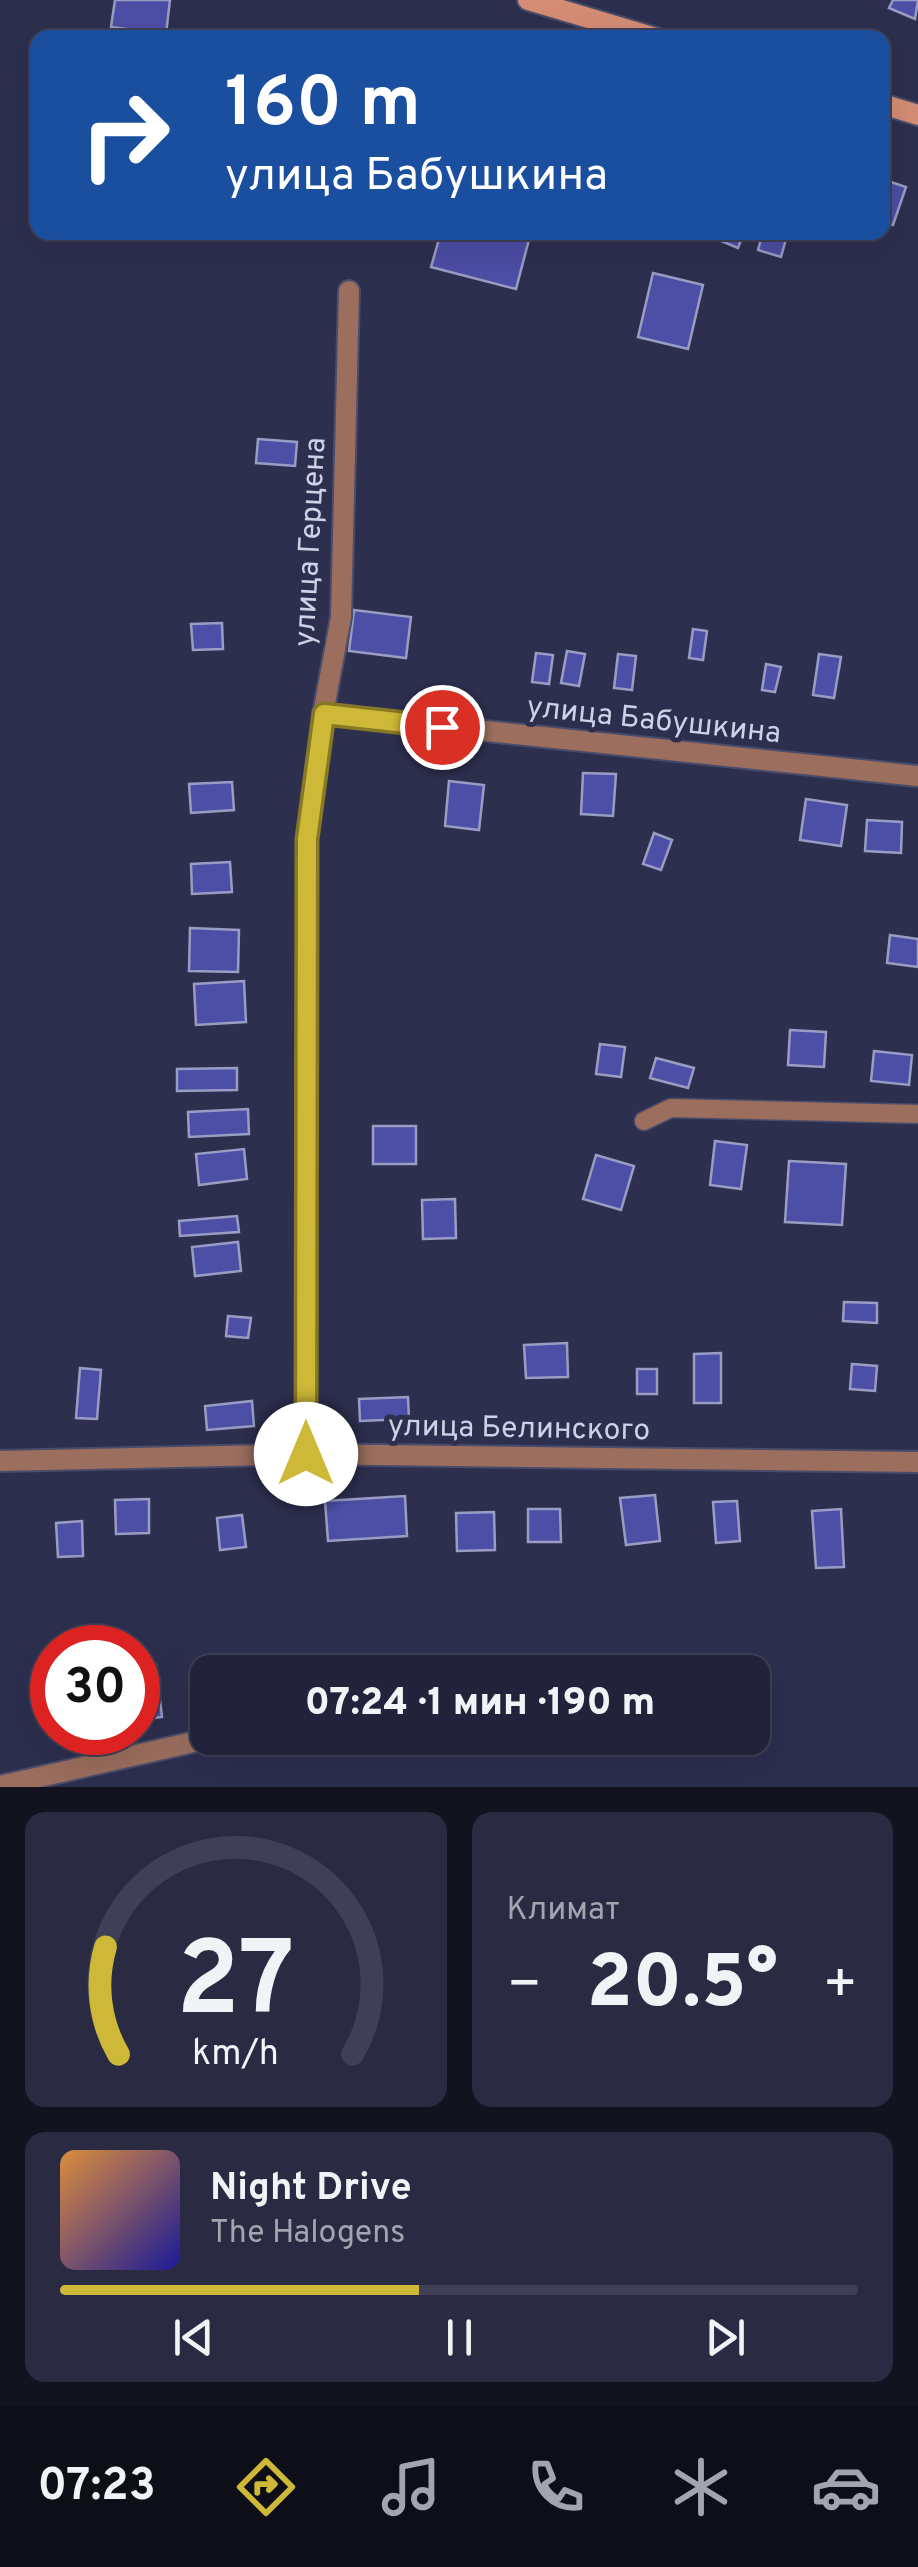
<!DOCTYPE html>
<html lang="ru">
<meta charset="utf-8">
<style>
body{margin:0;font-family:Overpass,sans-serif;background:#2a2b42;color:#f1f3f6;height:100vh;display:flex;flex-direction:column;font-size:38px;white-space:nowrap}
*{box-sizing:border-box;margin:0}
p{font-size:32px;color:#a2a4af}
.icon{flex:none;width:55px;height:55px;fill:none;stroke:currentColor;stroke-width:2;stroke-linecap:round;stroke-linejoin:round}
.map{position:relative;height:1787px;overflow:hidden}
.side{display:flex;flex-direction:column;gap:25px;padding:25px;background:#131320;flex:1}
.side>*{flex:none}
.guide{position:absolute;left:30px;top:30px;width:860px;height:210px;border-radius:20px;box-shadow:0 10px 40px #0002,0 0 0 2px #3f4055;background:#1a4fa0;color:#fff;overflow:hidden}
.speed{position:absolute;left:30px;top:1625px;display:flex;gap:20px;font-size:50px;font-weight:700;text-align:center}
.speed>*{display:grid;place-content:center;width:130px;height:130px;border-radius:50%;background:#22233b;box-shadow:0 10px 40px #0002,0 0 0 2px #3f4055;line-height:1}
.speed .limit{border:15px solid #d22;background:#fff;color:#111}
.pin{position:absolute;display:grid;place-items:center;width:85px;height:85px;color:#fff;margin:-42px;border:5px solid #fff;border-radius:50%;box-shadow:0 2px 10px #0007}
.me{position:absolute;width:110px;margin:-55px;rotate:0deg;stroke-linejoin:round;filter:drop-shadow(0 0 8px #0008)}
.turn{display:flex;align-items:center;gap:35px;height:210px;padding:0 30px;font-size:45px}
.turn .icon{width:130px;height:130px;stroke-width:2.5}
.turn b{display:block;font-size:70px;line-height:85px}
.big{font-size:75px;font-weight:800;line-height:1.1}
.side .card{flex:1;display:flex;flex-direction:column;justify-content:center;gap:15px;min-width:0;padding:0 35px;border-radius:20px;background:#2a2b42}
.side .dial{align-items:center;gap:0}
.dial svg{height:260px;overflow:visible;fill:none;stroke:#3f4055;stroke-width:7;stroke-linecap:round;text-anchor:middle}
.dial text{fill:#f1f3f6;stroke:none}
.song{display:flex;align-items:center;gap:30px}
.cover{width:120px;height:120px;border-radius:15px;background:linear-gradient(135deg,hsl(30 70% 55%),hsl(240 70% 35%))}
.played{height:10px;border-radius:5px;background:linear-gradient(90deg,#ceb837 45%,#3f4055 45%)}
.keys{display:flex;justify-content:space-around;direction:ltr}
.heat{display:flex;justify-content:space-between;align-items:center;font-size:55px;direction:ltr}
.side .tiles{flex:1;display:grid;gap:25px;grid-template-columns:1fr 1fr}
.card:last-child{grid-column:span 2}
.trip{position:absolute;left:190px;top:1655px;width:580px;height:100px;border-radius:20px;background:#22233b;box-shadow:0 10px 40px #0002,0 0 0 2px #3f4055;font-weight:800;line-height:100px;text-align:center}
.tab-bar{display:flex;height:160px;justify-content:space-around;align-items:center;background:#0e0e18;color:#a2a4af}
.tab-bar .icon{width:70px;height:70px}
.tab-bar .on{color:#ceb837}
.tab-bar b{font-size:45px;color:#f1f3f6}
.map>svg:first-child{display:block}
</style>
<div class="map">
<svg width="918" height="1787" viewBox="0 0 918 1787">
<rect width="100%" height="100%" fill="#2d2f4f"/>
<g fill="#4d4ea6" stroke="#999dc4" stroke-width="2.5">
<path d="M115,0h55l-4,34 -55,-7z"/>
<path d="M893,0h25l-3,19 -26,-11z"/>
<path d="M885,180l21,7 -13,38 -11,-3z"/>
<path d="M441,232h90l-15,57 -85,-22z"/>
<path d="M700,232h44l-6,16z"/>
<path d="M763,232h25l-7,25 -23,-7z"/>
<path d="M653,273l50,12 -15,64 -50,-12z"/>
<path d="M258,439l39,3 -2,24 -39,-3z"/>
<path d="M354,610l57,7 -5,41 -57,-7z"/>
<path d="M222,623l1,26 -30,1 -2,-26z"/>
<path d="M693,629l14,2 -4,29 -14,-2z"/>
<path d="M567,651l18,3 -6,32 -18,-3z"/>
<path d="M536,653l17,2 -4,29 -17,-2z"/>
<path d="M618,654l18,2 -4,34 -18,-2z"/>
<path d="M819,654l22,3 -7,41 -21,-3z"/>
<path d="M766,664l15,3 -6,25 -13,-2z"/>
<path d="M583,773l33,1 -3,42 -32,-2z"/>
<path d="M449,781l35,4 -5,45 -34,-4z"/>
<path d="M232,782l2,28 -43,3 -2,-29z"/>
<path d="M806,799l41,6 -6,41 -41,-6z"/>
<path d="M867,820l35,2 -1,31 -36,-2z"/>
<path d="M654,833l18,7 -11,30 -18,-6z"/>
<path d="M230,862l2,30 -40,2 -1,-30z"/>
<path d="M190,928l49,2 -1,42 -49,-1z"/>
<path d="M890,935l28,4v28l-31,-4z"/>
<path d="M244,981l2,41 -50,3 -2,-41z"/>
<path d="M790,1030l36,2 -2,35 -36,-2z"/>
<path d="M600,1044l25,3 -4,30 -25,-3z"/>
<path d="M874,1051l38,4 -3,30 -38,-4z"/>
<path d="M656,1058l38,10 -6,20 -38,-10z"/>
<path d="M237,1068v22l-60,1v-22z"/>
<path d="M248,1109l1,25 -60,3 -1,-25z"/>
<rect x="373" y="1126" width="43" height="38"/>
<path d="M715,1141l32,4 -6,44 -31,-4z"/>
<path d="M244,1149l3,30 -48,6 -3,-31z"/>
<path d="M596,1155l38,11 -13,44 -38,-11z"/>
<path d="M789,1161l57,3 -4,61 -57,-3z"/>
<path d="M455,1199l1,39 -33,1 -1,-39z"/>
<path d="M237,1216l2,16 -59,4 -1,-15z"/>
<path d="M238,1242l3,29 -46,5 -3,-29z"/>
<path d="M844,1302l33,1v20l-34,-2z"/>
<path d="M228,1316l23,2 -3,20 -22,-2z"/>
<path d="M567,1343l1,34 -42,1 -2,-33z"/>
<path d="M721,1353v50h-27v-49z"/>
<path d="M852,1364l25,2 -2,25 -25,-2z"/>
<path d="M80,1368l21,2 -4,49 -21,-1z"/>
<rect x="637" y="1369" width="20" height="25"/>
<path d="M408,1397l1,22 -49,2 -1,-22z"/>
<path d="M252,1401l2,25 -47,4 -2,-24z"/>
<path d="M655,1495l5,46 -34,4 -6,-47z"/>
<path d="M405,1496l2,40 -79,5 -3,-40z"/>
<path d="M149,1499v34l-33,1 -1,-34z"/>
<path d="M737,1501l3,40 -24,2 -3,-41z"/>
<path d="M528,1509h32l1,33h-33z"/>
<path d="M841,1509l3,58 -28,1 -4,-57z"/>
<path d="M494,1512l1,38 -38,1 -1,-38z"/>
<path d="M242,1515l4,32 -26,3 -3,-32z"/>
<path d="M82,1521l1,35 -25,1 -2,-34z"/>
<path d="M156,1665l6,52 -24,3v-53z"/>
</g>
<g fill="none" stroke-linecap="round" stroke-linejoin="round">
<defs>
<path id="service" d="M644,1121l27,-13 247,6"/>
<g id="minor">
<path d="M323,714l595,62"/>
<path d="M306,1454l1,-615 16,-125 18,-97 8,-326"/>
<path d="M0,1461l306,-7 612,8"/>
<path d="M0,1786l211,-48"/>
</g>
<g id="secondary">
<path d="M528,0l128,38"/>
<path d="M882,104l36,11"/>
</g>
</defs>
<use href="#service" stroke="#4a4c6a" stroke-width="21"/>
<use href="#minor" stroke="#4a4c6a" stroke-width="24"/>
<use href="#secondary" stroke="#4a4c6a" stroke-width="24"/>
<use href="#service" stroke="#9b6e5e" stroke-width="18"/>
<use href="#minor" stroke="#9b6e5e" stroke-width="20"/>
<use href="#secondary" stroke="#d58d75" stroke-width="20"/>
</g>
<g fill="none" stroke-linecap="round" stroke-linejoin="round">
<defs>
<path id="route" d="M306,1454l1,-615 17,-125 118,13"/>
</defs>
<use href="#route" stroke="#867824" stroke-width="25"/>
<use href="#route" stroke="#ceb837" stroke-width="18"/>
</g>
<g text-anchor="middle" stroke-width="10" stroke-linejoin="round" paint-order="stroke">
<g font-size="30" fill="#cfd2e6" stroke="#2d2f4f">
<text transform="translate(309 542) rotate(-87)" y="10">улица Герцена</text>
<text transform="translate(654 719) rotate(6)" y="10">улица Бабушкина</text>
<text transform="translate(519 1427) rotate(1)" y="10">улица Белинского</text>
</g>
</g>
</svg>
<div class="speed"><div class="limit">30</div></div>
<div class="pin" style="left:442px;top:727px;background:#d93025"><svg class="icon" aria-label="arrive" viewBox="0 0 24 24"><path d="M6 21V4h12l-3 4 3 4H6"/></svg></div>
<svg class="me" style="left:306px;top:1454px" viewBox="-20 -20 40 40"><circle r="19" fill="#fff"/><path d="M0-13L10 11 0 6-10 11z" fill="#ceb837"/></svg>
<div class="trip">07:24 · 1 мин · 190 m</div>
<div class="guide">
<div class="turn"><svg class="icon" aria-label="right" viewBox="0 0 24 24"><path d="M7 20v-9h11M14 6l5 5-5 5"/></svg><div><b>160 m</b>улица Бабушкина</div></div>
</div>
</div>
<section class="side">
<div class="tiles">
<div class="card dial"><svg viewBox="0 0 100 80">
<path d="M14 69A42 42 0 1 1 86 69"/>
<path d="M14 69A42 42 0 0 1 10 36" stroke="#ceb837"/>
<text x="50" y="56" font-size="32" font-weight="700">27</text>
<text x="50" y="72" font-size="11">km/h</text>
</svg></div>
<div class="card"><p>Климат</p>
<div class="heat"><a>−</a><b class="big">20.5°</b><a>+</a></div>
</div>
<div class="card">
<div class="song"><i class="cover"></i><div><b>Night Drive</b><p>The Halogens</p></div></div>
<div class="played"></div>
<div class="keys"><svg class="icon" aria-label="previous" viewBox="0 0 24 24"><path d="M18 5L8 12l10 7zM5 5v14"/></svg><svg class="icon" aria-label="pause" viewBox="0 0 24 24"><path d="M8 5v14M16 5v14"/></svg><svg class="icon" aria-label="next" viewBox="0 0 24 24"><path d="M6 5l10 7-10 7zM19 5v14"/></svg></div>
</div>
</div>
</section>
<nav class="tab-bar">
<b>07:23</b>
<svg class="icon on" aria-label="directions" viewBox="0 0 24 24"><path d="M12 3l9 9-9 9-9-9zM9 14v-3h6M13 9l2 2-2 2"/></svg>
<svg class="icon" aria-label="music" viewBox="0 0 24 24"><path d="M9 18V5l10-2v13"/><circle cx="6" cy="18" r="3"/><circle cx="16" cy="16" r="3"/></svg>
<svg class="icon" aria-label="phone" viewBox="0 0 24 24"><path d="M5 4h4l2 5-3 2q2 4 5 5l2-3 5 2v4C11 20 4 13 5 4z"/></svg>
<svg class="icon" aria-label="climate" viewBox="0 0 24 24"><path d="M12 3v18M4 7l16 10M4 17L20 7"/></svg>
<svg class="icon" aria-label="car" viewBox="0 0 24 24"><path d="M5 17H2v-5l4-1 3-4h7l3 4 3 1v5h-3M9 17h6M6 11h13"/><circle cx="7" cy="17" r="2"/><circle cx="17" cy="17" r="2"/></svg>
</nav>
